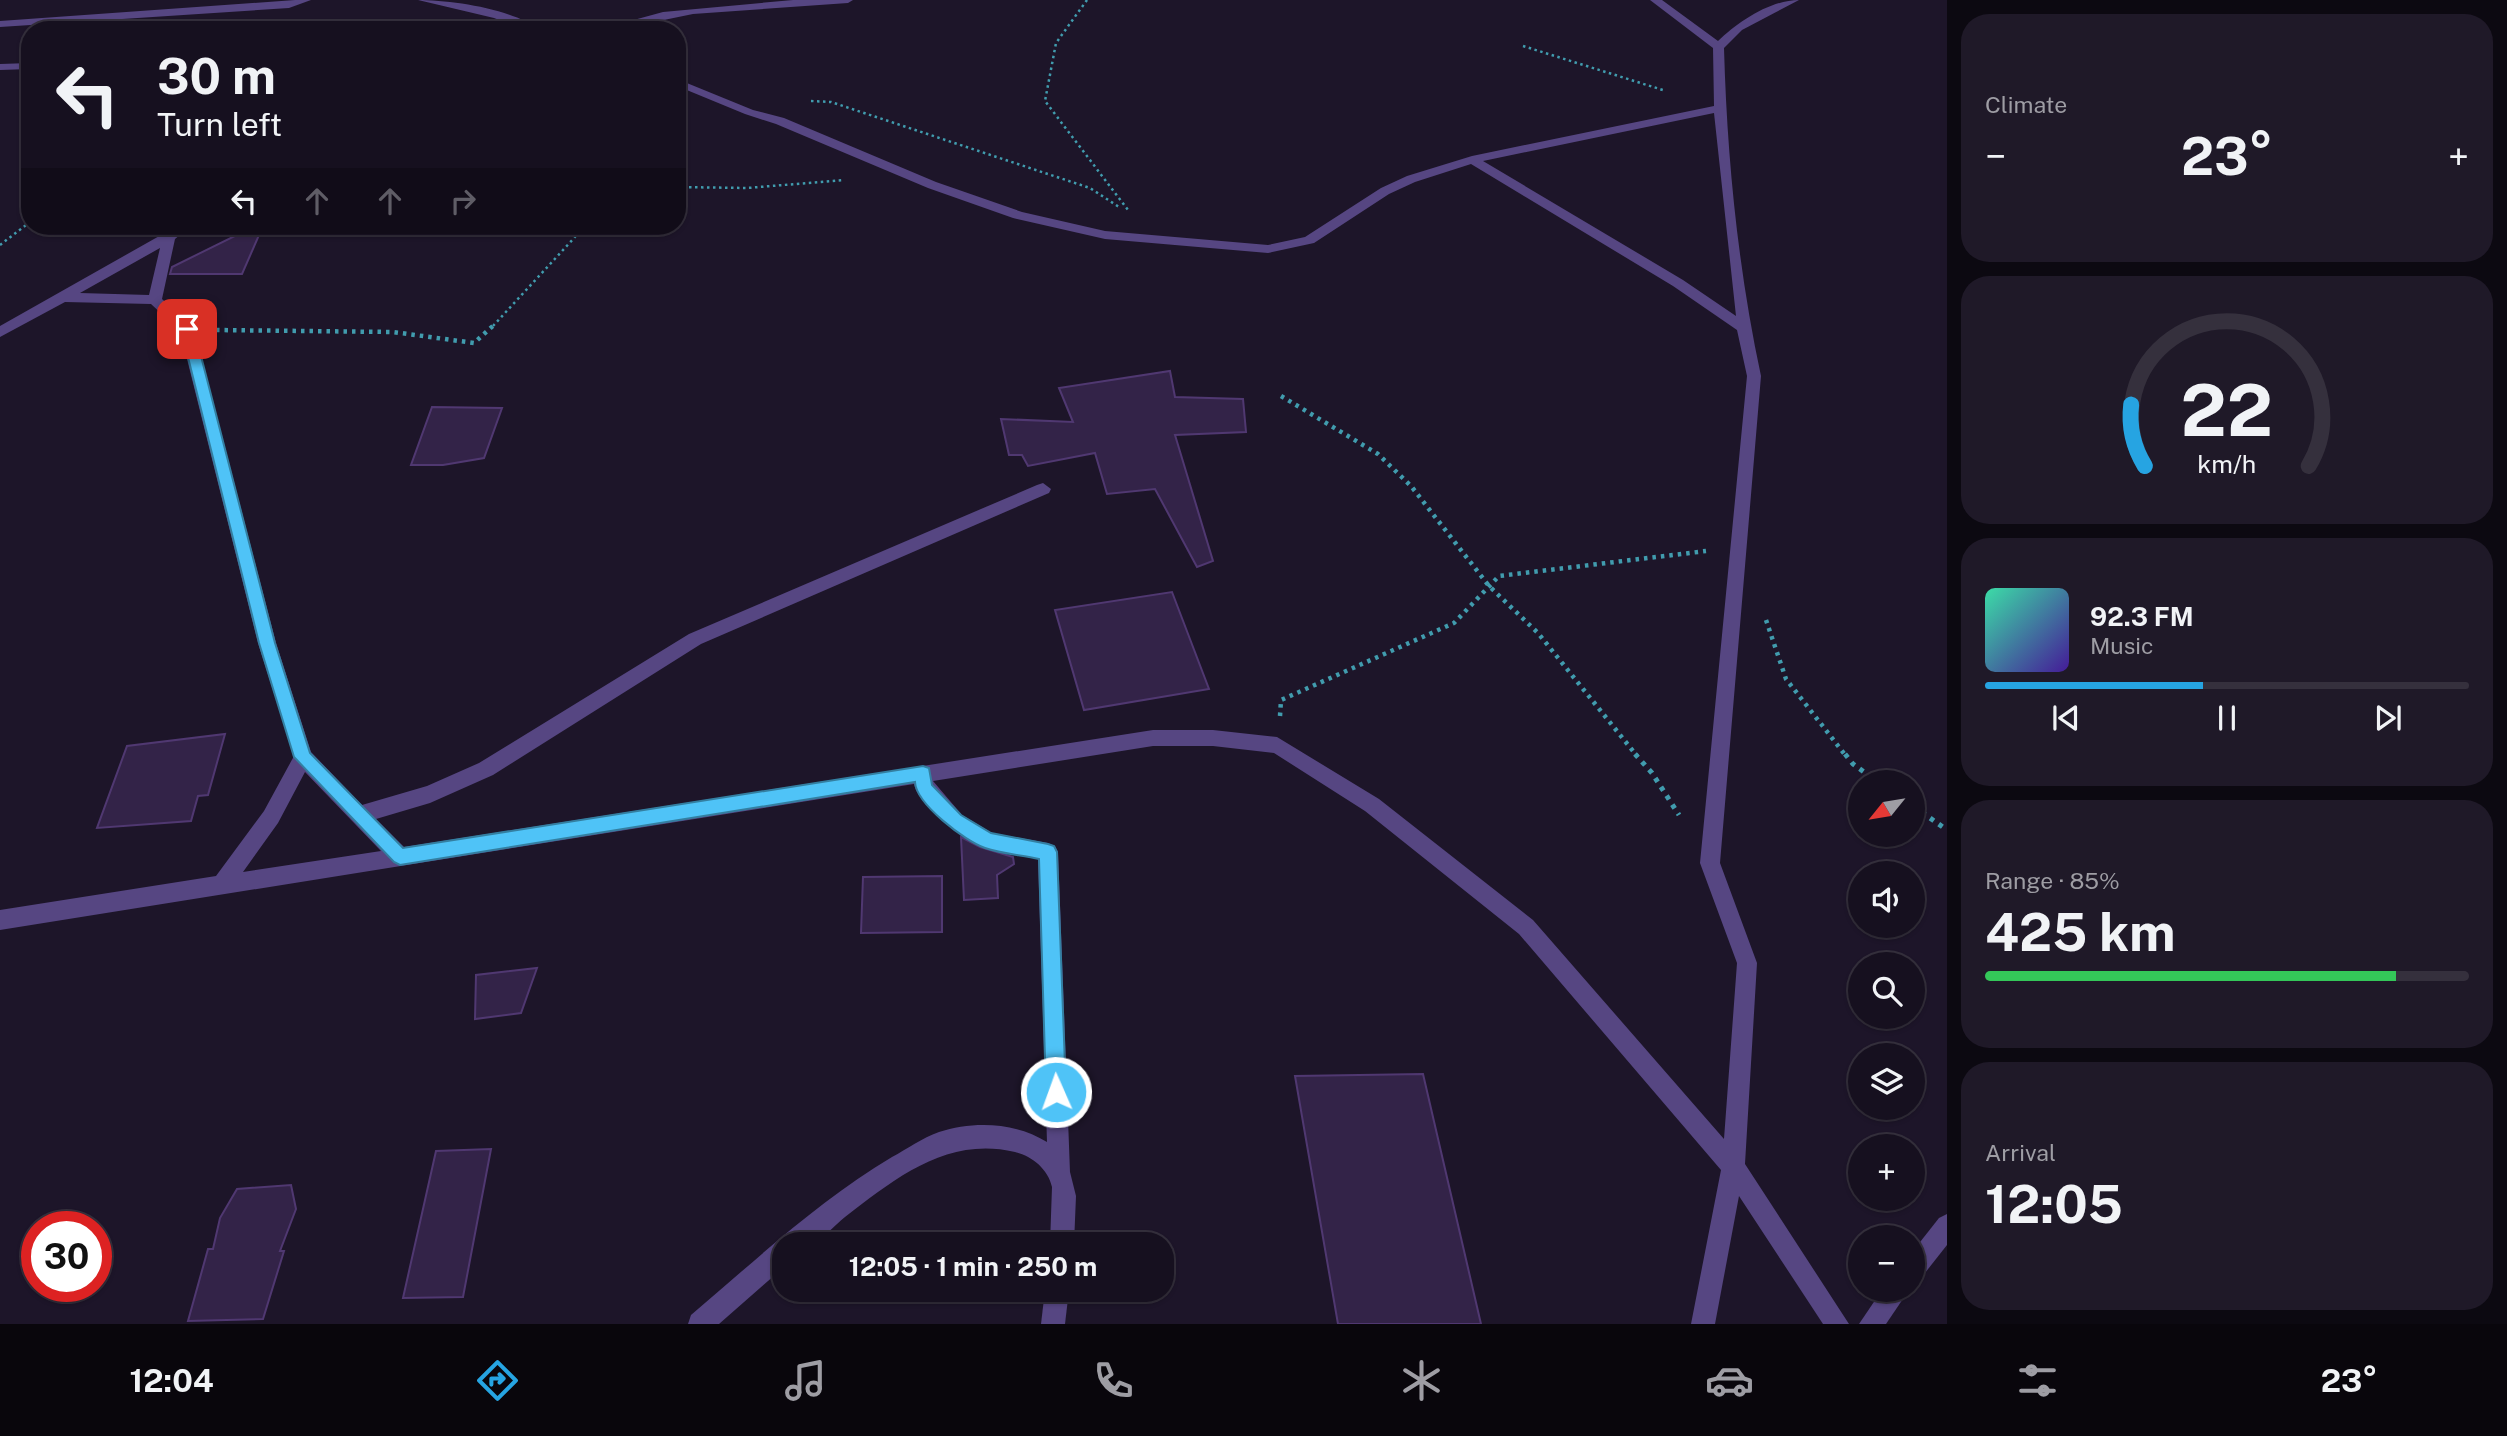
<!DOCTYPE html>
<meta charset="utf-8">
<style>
body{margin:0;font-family:"Public Sans",sans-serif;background:#1f1928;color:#f1f3f6;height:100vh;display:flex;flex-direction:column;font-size:26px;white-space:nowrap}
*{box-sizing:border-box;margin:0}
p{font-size:23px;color:#9e9da4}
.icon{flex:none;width:38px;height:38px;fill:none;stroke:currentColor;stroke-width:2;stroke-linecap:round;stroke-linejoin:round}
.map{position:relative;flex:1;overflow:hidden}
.sheet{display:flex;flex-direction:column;gap:14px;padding:14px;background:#0c0911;width:560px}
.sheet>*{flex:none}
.hud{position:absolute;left:21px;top:21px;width:665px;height:214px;border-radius:28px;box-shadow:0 2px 5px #0004,0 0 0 2px #35303d;background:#16101f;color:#f1f3f6;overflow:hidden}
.needle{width:46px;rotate:240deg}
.tools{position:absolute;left:1848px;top:770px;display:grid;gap:14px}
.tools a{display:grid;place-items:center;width:77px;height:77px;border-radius:50%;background:#16101f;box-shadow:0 2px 5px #0004,0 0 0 2px #35303d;font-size:35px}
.speed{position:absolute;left:21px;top:1211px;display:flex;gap:14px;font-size:35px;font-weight:700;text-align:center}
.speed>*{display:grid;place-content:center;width:91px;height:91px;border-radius:50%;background:#16101f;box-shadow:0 2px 5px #0004,0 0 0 2px #35303d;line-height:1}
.speed .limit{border:10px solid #d22;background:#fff;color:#111}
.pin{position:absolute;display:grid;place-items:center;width:60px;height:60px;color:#fff;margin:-30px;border-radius:14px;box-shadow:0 4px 10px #0006}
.me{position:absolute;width:77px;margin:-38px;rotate:358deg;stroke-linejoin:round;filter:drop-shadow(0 0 5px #0008)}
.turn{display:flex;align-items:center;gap:24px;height:147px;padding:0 21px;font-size:32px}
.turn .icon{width:91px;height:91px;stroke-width:2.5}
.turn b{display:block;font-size:49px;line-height:60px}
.lanes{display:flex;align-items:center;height:66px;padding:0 21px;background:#0003;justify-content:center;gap:35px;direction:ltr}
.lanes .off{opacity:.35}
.big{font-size:52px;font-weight:700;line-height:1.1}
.sheet .widget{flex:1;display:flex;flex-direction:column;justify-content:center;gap:10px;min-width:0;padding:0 24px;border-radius:28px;background:#1f1928}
.sheet .dial{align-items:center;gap:0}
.dial svg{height:182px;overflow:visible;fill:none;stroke:#35303d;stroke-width:7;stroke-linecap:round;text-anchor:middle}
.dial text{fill:#f1f3f6;stroke:none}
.song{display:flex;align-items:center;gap:21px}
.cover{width:84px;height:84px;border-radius:10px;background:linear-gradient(135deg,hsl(160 70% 55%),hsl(260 70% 35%))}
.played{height:7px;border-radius:4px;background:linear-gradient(90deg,#26a4e2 45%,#35303d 45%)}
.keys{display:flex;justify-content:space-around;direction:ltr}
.heat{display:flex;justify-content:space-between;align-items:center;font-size:38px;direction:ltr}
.charge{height:10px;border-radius:5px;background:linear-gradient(90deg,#34c759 85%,#35303d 0)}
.trip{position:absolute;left:772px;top:1232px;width:402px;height:70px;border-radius:28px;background:#16101f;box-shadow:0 2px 5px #0004,0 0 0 2px #35303d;font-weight:700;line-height:70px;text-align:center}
.menu{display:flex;height:112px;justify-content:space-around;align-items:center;background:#09060c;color:#9e9da4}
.menu .icon{width:49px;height:49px}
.menu .current{color:#26a4e2}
.menu b{font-size:32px;color:#f1f3f6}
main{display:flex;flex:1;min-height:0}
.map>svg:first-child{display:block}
</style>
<main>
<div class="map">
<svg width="1947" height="1324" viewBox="0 0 1947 1324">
<rect width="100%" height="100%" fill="#1d1529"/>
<g fill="#332348" stroke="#503871" stroke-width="2">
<path d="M255,226h8l-21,48h-72l2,-7z"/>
<path d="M1170,371l5,26 68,2 3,33 -71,3 38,126 -16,6 -42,-78 -48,5 -12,-41 -67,13 -6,-11h-13l-8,-36 72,3 -14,-34z"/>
<path d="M432,407l70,1 -18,50 -41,7h-32z"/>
<path d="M1172,592l37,97 -125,21 -29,-100z"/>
<path d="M225,734l-17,61 -10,1 -7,25 -94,7 30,-82z"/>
<path d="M961,837l19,10 33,10 1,7 -17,11 1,23 -34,2z"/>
<path d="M942,876v56l-81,1 2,-56z"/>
<path d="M537,968l-16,45 -46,6 1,-44z"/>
<path d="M1423,1074l58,250h-143l-43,-248z"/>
<path d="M491,1149l-28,148 -60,1 33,-147z"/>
<path d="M291,1185l5,24 -16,42h4l-21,68 -75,2 20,-72h5l7,-31 17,-29z"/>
</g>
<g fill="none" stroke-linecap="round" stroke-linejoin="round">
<g stroke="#419cae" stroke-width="2.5" stroke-dasharray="2.5 3.5" stroke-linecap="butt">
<path d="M1087,0l-31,43 -11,58 83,109"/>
<path d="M1523,46l143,45"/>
<path d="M811,101l20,1 259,86 29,19"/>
<path d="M677,187l70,1 97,-8"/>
<path d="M0,245l30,-23"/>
<path d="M493,326l82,-89v-11"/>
</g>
<g stroke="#419cae" stroke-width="4.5" stroke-dasharray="3.5 5" stroke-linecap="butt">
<path d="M216,330l177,2 81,11 21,-19"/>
<path d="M1281,396l97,58 33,32 78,100 49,47 99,123"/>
<path d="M1766,620l20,59 60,77"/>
<path d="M1280,716l1,-16 173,-77 45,-47 207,-25"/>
</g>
<g stroke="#419cae" stroke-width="5" stroke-dasharray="4.5 6" stroke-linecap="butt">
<path d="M1635,754l17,19 27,42"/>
<path d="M1845,754l8,10 25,18"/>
<path d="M1913,806l34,24"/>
</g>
<g fill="#564682" fill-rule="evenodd">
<path d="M295,0h16l-22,8 -289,19v-6z"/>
<path d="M418,0c34,0 95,9 122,30h-15l-31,-12z"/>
<path d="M793,0h60l-5,3 -155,11 -78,16h-18l66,-18z"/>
<path d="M1650,0h12l56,41c20,-19 52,-41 81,-41l-57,30 -18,18c3,109 14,221 37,328l-41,487 37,100 -12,201 104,160h-26l-84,-128 -24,128h-24l30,-154 -202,-236 -154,-123 -91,-58 -61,-7h-60l-220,35 29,34 30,18 56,10 7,3 3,6 12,320 6,24 -2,48h-24l2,-57c-4,-18 -20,-31 -37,-35 -68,-16 -119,26 -170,65 -10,8 -23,23 -34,27 -7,3 -19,0 -27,0v23l-65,57h-31l3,-9c65,-55 127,-114 201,-158 15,-8 30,-19 47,-25 34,-11 76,-10 108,10l-9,-283c-45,-8 -73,-14 -105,-49 -8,-8 -17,-15 -19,-26l-914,146v-20l216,-34 48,-65 30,-55 -36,-113 -78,-312 -29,-27 -86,-2 -65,35v-11l177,-100h14l-16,13 -13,60 32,30 82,314 35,109 51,53 65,-19 52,-23 210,-129 348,-149 6,-2 8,6 -2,4 -348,151 -208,131 -63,28 -54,16 28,28 749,-117h60l64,7 102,62 154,121 191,219 13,-176 -37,-100 47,-487 -10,-46 -64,-44 -202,-122 -56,18 -26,12 -75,49 -46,10 -163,-14 -92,-21 -85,-30 -152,-64 -31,-10 -68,-28v-7l76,31 31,8 152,64 86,30 83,19 163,14 37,-8 76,-49 26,-12 65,-20 242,-50 -1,-58zM1714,113l22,203 -53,-36 -200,-119zM160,248l-11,47 -69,-2zM305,772l76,79 -138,21 35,-49z"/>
<path d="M30,63v6l-30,1v-6z"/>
<path d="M1947,1214v31l-26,33 -8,4v-31l26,-33z"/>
<path d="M1045,1290h24l-4,34h-24z"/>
<path d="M1882,1290h27l-23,34h-27z"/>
</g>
</g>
<path fill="#4fc3f7" stroke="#337fa1" stroke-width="2" d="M187,325l7,4 81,314 35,110 93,95 520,-82 6,2 3,17 29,30 30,18 57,11 6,2 3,6 9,240 -2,7 -8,3 -7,-3 -3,-7 -7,-233c-17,-4 -37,-5 -54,-11 -20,-7 -69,-44 -70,-66l-515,83 -6,-3 -100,-105 -35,-114 -78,-314z"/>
</svg>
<div class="tools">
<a><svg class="needle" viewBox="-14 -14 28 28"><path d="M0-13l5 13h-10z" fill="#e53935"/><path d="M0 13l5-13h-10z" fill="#9e9da4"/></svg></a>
<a><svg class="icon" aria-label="sound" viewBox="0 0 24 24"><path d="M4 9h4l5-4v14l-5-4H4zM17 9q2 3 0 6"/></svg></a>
<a><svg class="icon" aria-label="search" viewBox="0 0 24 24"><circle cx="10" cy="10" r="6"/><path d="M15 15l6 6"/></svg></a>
<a><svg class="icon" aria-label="layers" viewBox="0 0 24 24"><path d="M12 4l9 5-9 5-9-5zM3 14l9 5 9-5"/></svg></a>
<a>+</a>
<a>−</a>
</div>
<div class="speed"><div class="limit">30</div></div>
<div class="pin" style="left:187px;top:329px;background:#d93025"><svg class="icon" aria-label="arrive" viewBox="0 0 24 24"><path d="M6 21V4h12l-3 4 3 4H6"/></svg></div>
<svg class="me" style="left:1056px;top:1092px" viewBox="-20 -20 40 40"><circle r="17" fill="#4fc3f7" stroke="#fff" stroke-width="3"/><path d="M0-11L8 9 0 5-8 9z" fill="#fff"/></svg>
<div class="trip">12:05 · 1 min · 250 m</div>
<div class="hud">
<div class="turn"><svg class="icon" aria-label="left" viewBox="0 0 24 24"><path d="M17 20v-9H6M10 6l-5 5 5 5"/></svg><div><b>30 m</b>Turn left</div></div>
<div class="lanes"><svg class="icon" aria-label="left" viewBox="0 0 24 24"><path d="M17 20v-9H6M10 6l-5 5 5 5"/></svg><svg class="icon off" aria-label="ahead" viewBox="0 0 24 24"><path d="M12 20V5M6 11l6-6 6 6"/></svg><svg class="icon off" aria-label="ahead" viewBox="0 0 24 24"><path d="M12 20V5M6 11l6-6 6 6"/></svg><svg class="icon off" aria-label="right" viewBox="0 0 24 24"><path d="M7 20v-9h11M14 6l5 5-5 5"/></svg></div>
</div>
</div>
<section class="sheet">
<div class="widget"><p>Climate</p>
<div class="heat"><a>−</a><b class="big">23°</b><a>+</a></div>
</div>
<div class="widget dial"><svg viewBox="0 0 100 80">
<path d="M14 69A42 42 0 1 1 86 69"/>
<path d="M14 69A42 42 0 0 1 8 42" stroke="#26a4e2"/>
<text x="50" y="56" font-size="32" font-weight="700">22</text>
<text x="50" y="72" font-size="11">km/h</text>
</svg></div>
<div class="widget">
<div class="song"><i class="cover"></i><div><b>92.3 FM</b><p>Music</p></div></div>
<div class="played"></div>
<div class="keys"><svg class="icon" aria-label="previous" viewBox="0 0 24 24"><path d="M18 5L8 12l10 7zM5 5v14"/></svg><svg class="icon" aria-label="pause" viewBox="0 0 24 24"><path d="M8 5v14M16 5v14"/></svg><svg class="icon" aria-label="next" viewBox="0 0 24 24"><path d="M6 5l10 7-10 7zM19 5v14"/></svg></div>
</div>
<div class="widget"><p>Range · 85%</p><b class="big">425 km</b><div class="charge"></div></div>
<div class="widget"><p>Arrival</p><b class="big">12:05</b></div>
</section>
</main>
<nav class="menu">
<b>12:04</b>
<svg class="icon current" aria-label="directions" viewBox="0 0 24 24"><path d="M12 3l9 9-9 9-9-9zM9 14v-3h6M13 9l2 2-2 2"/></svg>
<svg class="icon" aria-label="music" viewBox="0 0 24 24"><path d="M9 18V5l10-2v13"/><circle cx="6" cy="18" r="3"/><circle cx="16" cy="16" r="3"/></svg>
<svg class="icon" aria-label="phone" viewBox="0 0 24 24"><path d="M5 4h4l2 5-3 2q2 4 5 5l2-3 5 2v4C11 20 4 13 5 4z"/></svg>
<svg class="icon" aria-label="climate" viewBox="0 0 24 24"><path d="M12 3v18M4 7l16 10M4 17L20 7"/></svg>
<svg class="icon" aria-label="car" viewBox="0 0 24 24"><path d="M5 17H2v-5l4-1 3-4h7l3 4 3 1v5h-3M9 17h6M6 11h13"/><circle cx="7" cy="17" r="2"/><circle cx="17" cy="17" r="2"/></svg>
<svg class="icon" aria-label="filters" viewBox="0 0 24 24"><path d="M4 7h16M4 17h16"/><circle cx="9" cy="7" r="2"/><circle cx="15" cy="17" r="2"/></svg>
<b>23°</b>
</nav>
